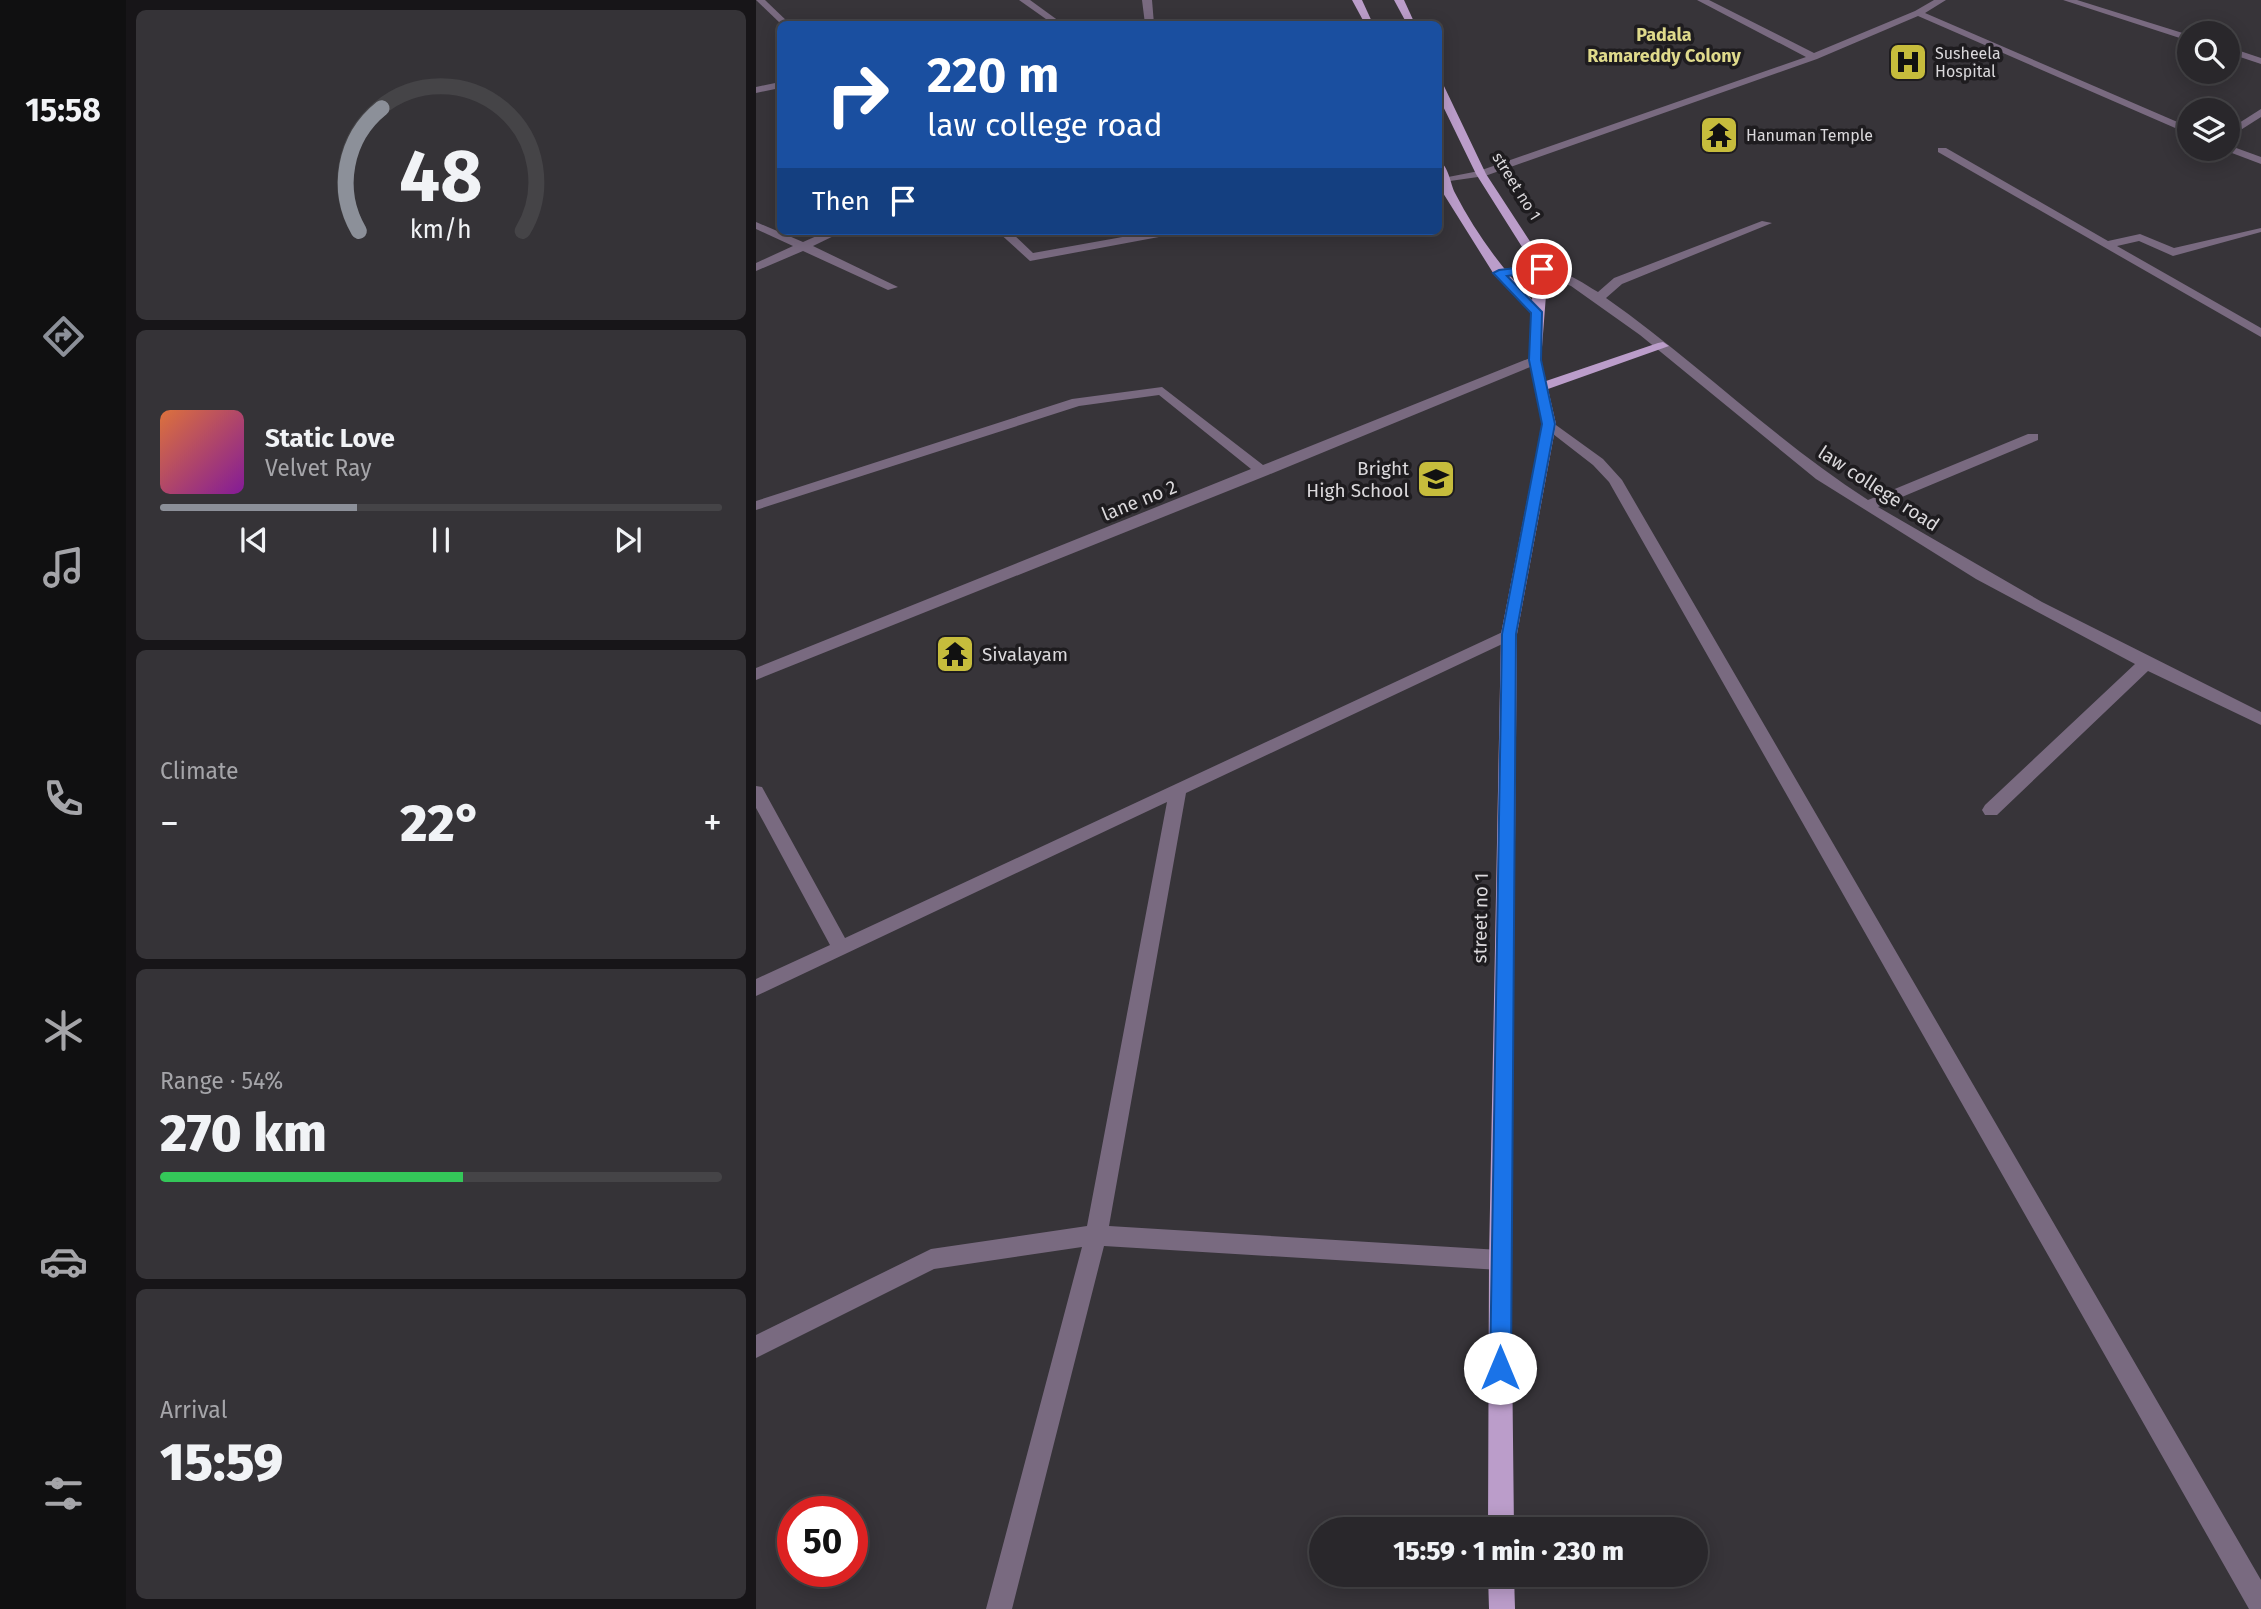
<!DOCTYPE html>
<meta charset="utf-8">
<style>
body{margin:0;font-family:"Fira Sans",sans-serif;background:#353337;color:#f1f3f6;height:100vh;display:flex;flex-direction:column;font-size:26px;white-space:nowrap}
*{box-sizing:border-box;margin:0}
p{font-size:23px;color:#a5a5a9}
.icon{flex:none;width:38px;height:38px;fill:none;stroke:currentColor;stroke-width:2;stroke-linecap:round;stroke-linejoin:round}
.map{position:relative;flex:1;overflow:hidden}
.panel{display:flex;flex-direction:column;gap:10px;padding:10px;background:#171518;width:630px}
.panel>*{flex:none}
.hud{position:absolute;left:21px;top:21px;width:665px;height:214px;border-radius:10px;box-shadow:0 4px 18px #0003,0 0 0 2px #454447;background:#1a4fa0;color:#fff;overflow:hidden}
.buttons{position:absolute;left:1421px;top:21px;display:grid;gap:14px}
.buttons a{display:grid;place-items:center;width:63px;height:63px;border-radius:50%;background:#29272b;box-shadow:0 4px 18px #0003,0 0 0 2px #454447;font-size:35px}
.speed{position:absolute;left:21px;top:1496px;display:flex;gap:14px;font-size:35px;font-weight:700;text-align:center}
.speed>*{display:grid;place-content:center;width:91px;height:91px;border-radius:50%;background:#29272b;box-shadow:0 4px 18px #0003,0 0 0 2px #454447;line-height:1}
.speed .limit{border:10px solid #d22;background:#fff;color:#111}
.pin{position:absolute;display:grid;place-items:center;width:60px;height:60px;color:#fff;margin:-30px;border:4px solid #fff;border-radius:50%;box-shadow:0 2px 7px #0007}
.me{position:absolute;width:77px;margin:-38px;rotate:0deg;stroke-linejoin:round;filter:drop-shadow(0 0 5px #0008)}
.turn{display:flex;align-items:center;gap:24px;height:147px;padding:0 35px;font-size:32px}
.turn .icon{width:91px;height:91px;stroke-width:2.5}
.turn b{display:block;font-size:49px;line-height:60px}
.then{display:flex;align-items:center;height:66px;padding:0 35px;background:#0003;gap:14px;font-size:26px}
.big{font-size:52px;font-weight:800;line-height:1.1}
.panel .widget{flex:1;display:flex;flex-direction:column;justify-content:center;gap:10px;min-width:0;padding:0 24px;border-radius:10px;background:#353337}
.panel .dial{align-items:center;gap:0}
.dial svg{height:182px;overflow:visible;fill:none;stroke:#454447;stroke-width:7;stroke-linecap:round;text-anchor:middle}
.dial text{fill:#f1f3f6;stroke:none}
.song{display:flex;align-items:center;gap:21px}
.cover{width:84px;height:84px;border-radius:10px;background:linear-gradient(135deg,hsl(20 70% 55%),hsl(290 70% 35%))}
.played{height:7px;border-radius:4px;background:linear-gradient(90deg,#8c9099 35%,#454447 35%)}
.keys{display:flex;justify-content:space-around;direction:ltr}
.heat{display:flex;justify-content:space-between;align-items:center;font-size:38px;direction:ltr}
.charge{height:10px;border-radius:5px;background:linear-gradient(90deg,#34c759 54%,#454447 0)}
.trip{position:absolute;left:553px;top:1517px;width:399px;height:70px;border-radius:35px;background:#29272b;box-shadow:0 4px 18px #0003,0 0 0 2px #454447;font-weight:800;line-height:70px;text-align:center}
main{display:flex;flex:1;min-height:0}
.tab-bar{display:flex;flex-direction:column;width:126px;justify-content:space-around;align-items:center;background:#101011;color:#a5a5a9}
.tab-bar .icon{width:49px;height:49px}
.tab-bar .on{color:#8c9099}
.tab-bar b{font-size:32px;color:#f1f3f6}
.map>svg:first-child{display:block}
</style>
<main>
<nav class="tab-bar">
<b>15:58</b>
<svg class="icon on" aria-label="directions" viewBox="0 0 24 24"><path d="M12 3l9 9-9 9-9-9zM9 14v-3h6M13 9l2 2-2 2"/></svg>
<svg class="icon" aria-label="music" viewBox="0 0 24 24"><path d="M9 18V5l10-2v13"/><circle cx="6" cy="18" r="3"/><circle cx="16" cy="16" r="3"/></svg>
<svg class="icon" aria-label="phone" viewBox="0 0 24 24"><path d="M5 4h4l2 5-3 2q2 4 5 5l2-3 5 2v4C11 20 4 13 5 4z"/></svg>
<svg class="icon" aria-label="climate" viewBox="0 0 24 24"><path d="M12 3v18M4 7l16 10M4 17L20 7"/></svg>
<svg class="icon" aria-label="car" viewBox="0 0 24 24"><path d="M5 17H2v-5l4-1 3-4h7l3 4 3 1v5h-3M9 17h6M6 11h13"/><circle cx="7" cy="17" r="2"/><circle cx="17" cy="17" r="2"/></svg>
<svg class="icon" aria-label="filters" viewBox="0 0 24 24"><path d="M4 7h16M4 17h16"/><circle cx="9" cy="7" r="2"/><circle cx="15" cy="17" r="2"/></svg>
</nav>
<section class="panel">
<div class="widget dial"><svg viewBox="0 0 100 80">
<path d="M14 69A42 42 0 1 1 86 69"/>
<path d="M14 69A42 42 0 0 1 24 15" stroke="#8c9099"/>
<text x="50" y="56" font-size="32" font-weight="700">48</text>
<text x="50" y="72" font-size="11">km/h</text>
</svg></div>
<div class="widget">
<div class="song"><i class="cover"></i><div><b>Static Love</b><p>Velvet Ray</p></div></div>
<div class="played"></div>
<div class="keys"><svg class="icon" aria-label="previous" viewBox="0 0 24 24"><path d="M18 5L8 12l10 7zM5 5v14"/></svg><svg class="icon" aria-label="pause" viewBox="0 0 24 24"><path d="M8 5v14M16 5v14"/></svg><svg class="icon" aria-label="next" viewBox="0 0 24 24"><path d="M6 5l10 7-10 7zM19 5v14"/></svg></div>
</div>
<div class="widget"><p>Climate</p>
<div class="heat"><a>−</a><b class="big">22°</b><a>+</a></div>
</div>
<div class="widget"><p>Range · 54%</p><b class="big">270 km</b><div class="charge"></div></div>
<div class="widget"><p>Arrival</p><b class="big">15:59</b></div>
</section>
<div class="map">
<svg width="1505" height="1609" viewBox="0 0 1505 1609">
<rect width="100%" height="100%" fill="#373439"/>
<g fill="none" stroke-linecap="round" stroke-linejoin="round">
<g fill="#796a80" fill-rule="evenodd">
<path d="M0,0h9l25,24h-9z"/>
<path d="M263,0h11l33,24h-10z"/>
<path d="M386,0h10l2,24h-9z"/>
<path d="M941,0h12l105,53 101,-42 19,-11h12l-21,13 264,114v7l-271,-118 -101,43 -332,117 -42,6v-4l36,-7 327,-114z"/>
<path d="M1307,0h14l112,35v6z"/>
<path d="M1472,47l33,11v6l-33,-11z"/>
<path d="M24,82v6l-24,5v-6z"/>
<path d="M1505,109v8l-33,21v-8z"/>
<path d="M1472,145l33,12v7l-37,-14z"/>
<path d="M1182,148h8l162,93 32,-7 34,14 87,-20v4l-88,24 -34,-15 -22,5 144,82v9l-323,-185z"/>
<path d="M1006,221l10,2 -150,61 -16,14c91,64 169,142 262,202l160,-66h10v6l-160,67 164,95 219,110v13l-113,-54 -151,144h-12l-3,-5 3,-5 150,-141 -159,-85 -160,-100 -176,-144 -69,-49 -31,-13 -41,4 -6,-4 6,-4c50,-5 56,-4 99,23l16,-14z"/>
<path d="M0,222l47,20 25,-11h16l-31,15 85,41 -10,3 -85,-39 -47,20v-8l37,-17 -37,-17z"/>
<path d="M241,231h13l23,22 123,-22h25l-6,3 -145,27z"/>
<path d="M779,356l5,1v6l-272,112 -512,205v-12l495,-199 -92,-74 -80,11 -323,104v-9l316,-102 90,-12 101,78z"/>
<path d="M793,420l54,39 19,21 639,1100v29h-12l-640,-1127 -16,-17 -49,-38 -2,-3z"/>
<path d="M753,629l6,1 2,4 -2,4 -329,155 -77,433 391,24 8,3 3,7 -3,7 -8,3 -396,-24 -92,363h-26l96,-362 -148,22 -178,89v-23l175,-86 156,-23 80,-424 -411,194v-17l74,-34 -74,-137v-22l6,1 83,151z"/>
</g>
<g fill="#bb9dca" fill-rule="evenodd">
<path d="M596,0h10l11,24h-8z"/>
<path d="M638,0h10l11,24h-8z"/>
<path d="M682,81l5,3 43,90 62,95 -7,91 5,21 112,-38 5,-1 6,4 -121,43 8,35 -39,210 -6,626 3,270h-26l1,-270 12,-626 41,-210 -13,-64 2,-47 -36,-37 -52,-83 -5,-14v-19c11,6 12,23 17,33 20,39 47,76 77,107l4,-31 -60,-95 -38,-78z"/>
<path d="M732,1575h26l1,34h-26z"/>
</g>
</g>
<path fill="#1a73e8" stroke="#114b97" stroke-width="2" d="M786,265l4,1v5l-39,5 35,36 -1,48 14,64 -39,210 -5,734 -3,7 -8,4 -7,-4 -3,-7 12,-734 40,-210 -13,-64 2,-47 -38,-40 6,-3z"/>
<defs>
<symbol id="hospital-square" viewBox="-11 -11 22 22"><rect x="-9" y="-9" width="18" height="18" rx="4" fill="#c6bc3c" stroke="#1e1c1f"/><path d="M-5-5h3v3.5h4V-5h3V5h-3V1.5h-4V5h-3Z" fill="#111"/></symbol>
<symbol id="temple-square" viewBox="-11 -11 22 22"><rect x="-9" y="-9" width="18" height="18" rx="4" fill="#c6bc3c" stroke="#1e1c1f"/><path d="M0-6L5-2H3V0L6.5 2.5H4V6H1.5V3h-3V6H-4V2.5H-6.5L-3 0V-2H-5Z" fill="#111"/></symbol>
<symbol id="school-square" viewBox="-11 -11 22 22"><rect x="-9" y="-9" width="18" height="18" rx="4" fill="#c6bc3c" stroke="#1e1c1f"/><path d="M0-5L7-2L0 1L-7-2ZM-4 1L0 2.5L4 1V4Q0 6-4 4Z" fill="#111"/></symbol>
</defs>
<g fill-rule="evenodd">
<use href="#hospital-square" x="1130" y="40" width="44" height="44"/>
<use href="#temple-square" x="941" y="113" width="44" height="44"/>
<use href="#school-square" x="658" y="457" width="44" height="44"/>
<use href="#temple-square" x="177" y="632" width="44" height="44"/>
</g>
<g text-anchor="middle" stroke-width="7" stroke-linejoin="round" paint-order="stroke">
<g font-size="16" fill="#dbd9dc" stroke="#1e1c1f" text-anchor="start">
<text x="1179" y="59">Susheela<tspan x="1179" dy="18">Hospital</tspan></text>
<text x="990" y="141">Hanuman Temple</text>
</g>
<g font-size="16" fill="#dbd9dc" stroke="#1e1c1f">
<text transform="translate(761 186) rotate(58)" y="6">street no 1</text>
</g>
<g font-size="18" font-weight="bold" fill="#dfda8b" stroke="#1e1c1f">
<text x="908" y="41">Padala<tspan x="908" dy="21">Ramareddy Colony</tspan></text>
</g>
<g font-size="19" fill="#dbd9dc" stroke="#1e1c1f" text-anchor="end">
<text x="653" y="475">Bright<tspan x="653" dy="22">High School</tspan></text>
<text x="226" y="661" text-anchor="start">Sivalayam</text>
</g>
<g font-size="19" fill="#dbd9dc" stroke="#1e1c1f">
<text transform="translate(1123 488) rotate(33)" y="7">law college road</text>
<text transform="translate(383 500) rotate(-22)" y="7">lane no 2</text>
<text transform="translate(724 918) rotate(-89)" y="7">street no 1</text>
</g>
</g>
</svg>
<div class="buttons">
<a><svg class="icon" aria-label="search" viewBox="0 0 24 24"><circle cx="10" cy="10" r="6"/><path d="M15 15l6 6"/></svg></a>
<a><svg class="icon" aria-label="layers" viewBox="0 0 24 24"><path d="M12 4l9 5-9 5-9-5zM3 14l9 5 9-5"/></svg></a>
</div>
<div class="speed"><div class="limit">50</div></div>
<div class="pin" style="left:786px;top:269px;background:#d93025"><svg class="icon" aria-label="arrive" viewBox="0 0 24 24"><path d="M6 21V4h12l-3 4 3 4H6"/></svg></div>
<svg class="me" style="left:744px;top:1368px" viewBox="-20 -20 40 40"><circle r="19" fill="#fff"/><path d="M0-13L10 11 0 6-10 11z" fill="#1a73e8"/></svg>
<div class="trip">15:59 · 1 min · 230 m</div>
<div class="hud">
<div class="turn"><svg class="icon" aria-label="right" viewBox="0 0 24 24"><path d="M7 20v-9h11M14 6l5 5-5 5"/></svg><div><b>220 m</b>law college road</div></div>
<div class="then">Then<svg class="icon" aria-label="arrive" viewBox="0 0 24 24"><path d="M6 21V4h12l-3 4 3 4H6"/></svg></div>
</div>
</div>
</main>
